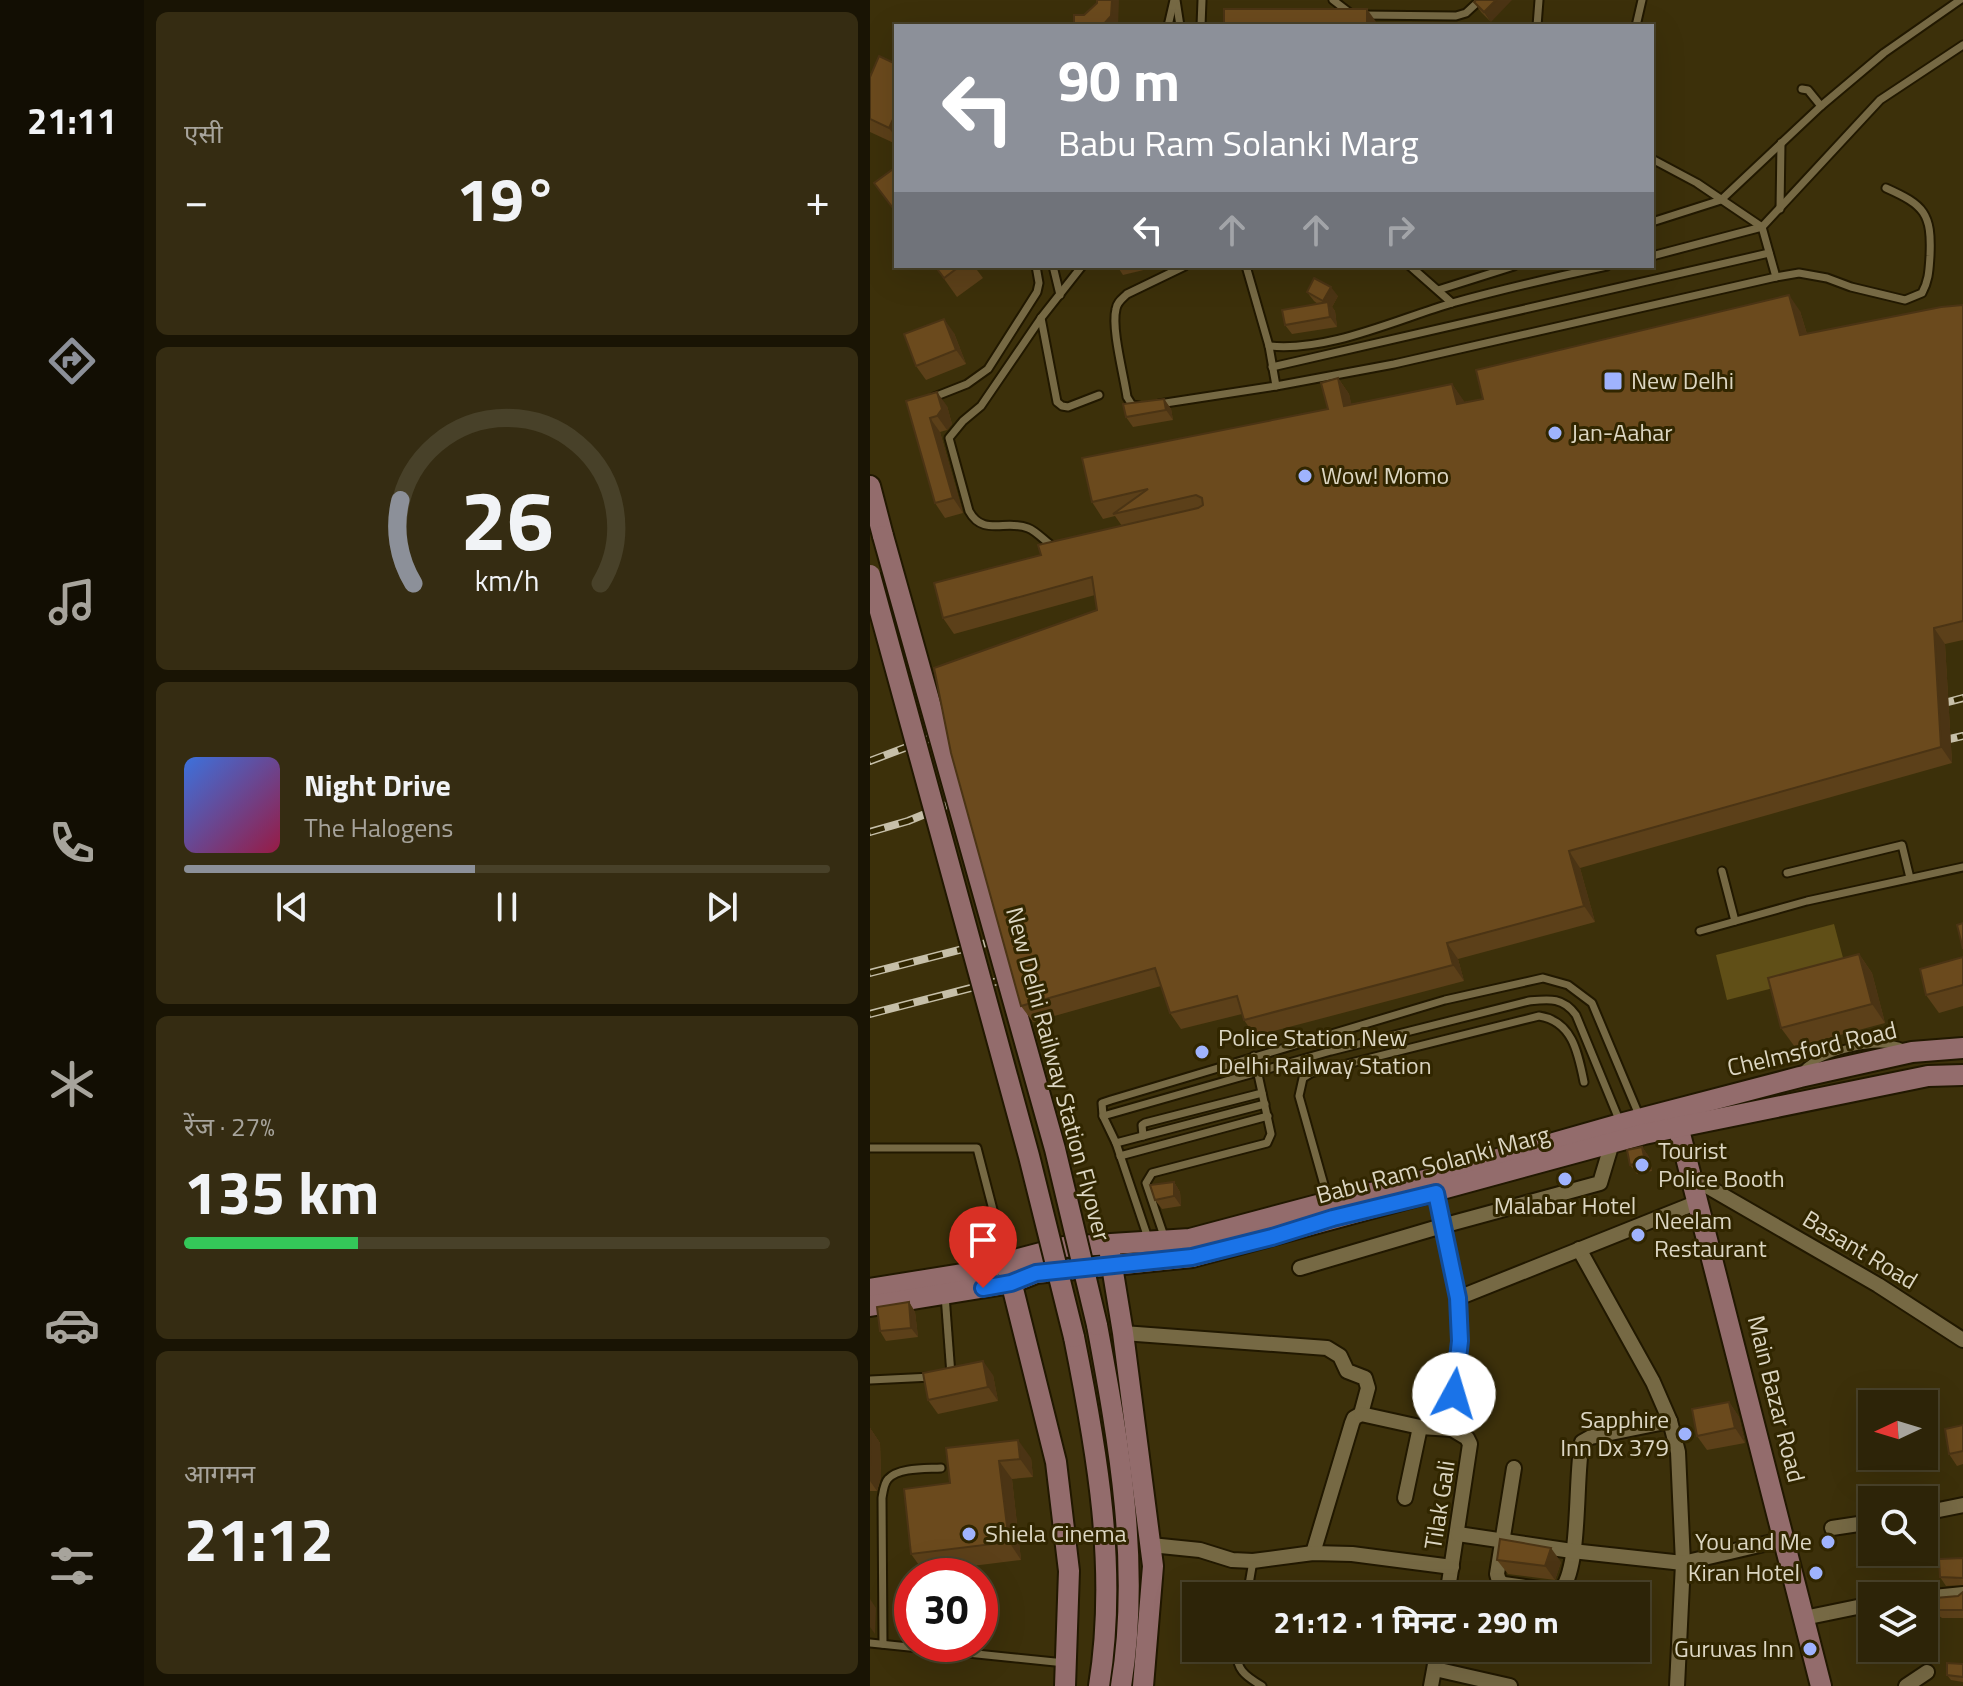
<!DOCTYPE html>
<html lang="hi">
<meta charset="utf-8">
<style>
body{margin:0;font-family:"Titillium Web","Noto Sans Devanagari",sans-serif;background:#352c12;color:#f1f3f6;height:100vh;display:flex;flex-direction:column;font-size:30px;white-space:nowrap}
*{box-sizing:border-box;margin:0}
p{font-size:26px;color:#a7a49c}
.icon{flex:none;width:44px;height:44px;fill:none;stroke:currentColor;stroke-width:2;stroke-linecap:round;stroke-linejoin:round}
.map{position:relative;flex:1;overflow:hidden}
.details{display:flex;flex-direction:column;gap:12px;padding:12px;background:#191404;width:726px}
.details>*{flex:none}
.banner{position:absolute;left:24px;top:24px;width:760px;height:244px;border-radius:0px;box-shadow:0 8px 32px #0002,0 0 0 2px #484129;background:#8c9099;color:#fff;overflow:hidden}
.needle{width:52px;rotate:266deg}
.buttons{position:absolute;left:988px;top:1390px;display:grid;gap:16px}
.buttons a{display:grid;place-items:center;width:80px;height:80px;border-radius:0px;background:#2d2408;box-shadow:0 8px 32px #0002,0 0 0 2px #484129;font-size:40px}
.speed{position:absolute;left:24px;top:1558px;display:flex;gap:16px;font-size:40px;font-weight:700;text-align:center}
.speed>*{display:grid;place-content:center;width:104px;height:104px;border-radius:50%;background:#2d2408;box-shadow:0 8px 32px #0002,0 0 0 2px #484129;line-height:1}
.speed .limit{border:12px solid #d22;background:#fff;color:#111}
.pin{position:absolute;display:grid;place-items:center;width:68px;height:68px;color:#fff;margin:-82px -34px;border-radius:50% 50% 50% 0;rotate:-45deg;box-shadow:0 0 8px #0007}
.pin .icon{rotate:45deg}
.me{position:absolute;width:88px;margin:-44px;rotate:6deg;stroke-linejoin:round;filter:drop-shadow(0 0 6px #0008)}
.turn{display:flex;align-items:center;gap:28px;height:168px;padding:0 32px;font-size:36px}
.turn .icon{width:104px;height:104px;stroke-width:2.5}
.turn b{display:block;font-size:56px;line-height:68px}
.lanes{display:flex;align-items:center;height:76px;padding:0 32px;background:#0003;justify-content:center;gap:40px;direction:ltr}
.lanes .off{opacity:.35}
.big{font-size:60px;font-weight:700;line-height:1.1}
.details .tile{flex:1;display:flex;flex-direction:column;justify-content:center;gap:12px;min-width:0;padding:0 28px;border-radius:12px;background:#352c12}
.details .dial{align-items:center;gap:0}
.dial svg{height:208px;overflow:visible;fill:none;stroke:#484129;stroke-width:7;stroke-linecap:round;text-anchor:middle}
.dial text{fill:#f1f3f6;stroke:none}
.song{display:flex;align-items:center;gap:24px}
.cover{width:96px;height:96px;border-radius:12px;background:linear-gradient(135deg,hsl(220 70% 55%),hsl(340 70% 35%))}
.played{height:8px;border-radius:4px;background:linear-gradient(90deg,#8c9099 45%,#484129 45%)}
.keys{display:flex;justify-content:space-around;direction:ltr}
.heat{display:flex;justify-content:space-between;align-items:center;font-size:44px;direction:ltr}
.charge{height:12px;border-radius:6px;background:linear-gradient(90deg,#34c759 27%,#484129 0)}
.trip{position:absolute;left:312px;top:1582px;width:468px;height:80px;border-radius:0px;background:#2d2408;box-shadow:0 8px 32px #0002,0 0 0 2px #484129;font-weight:700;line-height:80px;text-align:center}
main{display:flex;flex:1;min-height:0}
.menu{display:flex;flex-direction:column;width:144px;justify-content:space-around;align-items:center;background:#120e03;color:#a7a49c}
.menu .icon{width:56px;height:56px}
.menu .current{color:#8c9099}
.menu b{font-size:36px;color:#f1f3f6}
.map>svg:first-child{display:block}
</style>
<main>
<nav class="menu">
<b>21:11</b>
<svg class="icon current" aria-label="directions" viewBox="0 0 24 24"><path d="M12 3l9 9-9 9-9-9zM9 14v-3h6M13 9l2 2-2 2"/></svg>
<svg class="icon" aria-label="music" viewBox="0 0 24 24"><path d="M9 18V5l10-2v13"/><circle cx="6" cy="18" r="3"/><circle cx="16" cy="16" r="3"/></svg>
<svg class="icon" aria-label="phone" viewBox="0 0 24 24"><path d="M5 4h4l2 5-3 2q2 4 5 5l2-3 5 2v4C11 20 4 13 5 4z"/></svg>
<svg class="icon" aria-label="climate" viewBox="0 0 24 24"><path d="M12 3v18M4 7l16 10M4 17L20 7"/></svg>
<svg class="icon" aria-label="car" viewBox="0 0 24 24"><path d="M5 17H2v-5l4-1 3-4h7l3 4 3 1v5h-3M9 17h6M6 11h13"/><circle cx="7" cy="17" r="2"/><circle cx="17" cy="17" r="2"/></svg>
<svg class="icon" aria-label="filters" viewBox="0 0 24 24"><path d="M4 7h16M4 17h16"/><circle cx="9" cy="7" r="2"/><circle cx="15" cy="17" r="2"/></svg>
</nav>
<section class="details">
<div class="tile"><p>एसी</p>
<div class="heat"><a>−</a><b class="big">19°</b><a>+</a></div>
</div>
<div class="tile dial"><svg viewBox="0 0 100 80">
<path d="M14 69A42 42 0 1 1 86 69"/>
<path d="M14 69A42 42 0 0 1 9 37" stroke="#8c9099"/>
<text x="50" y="56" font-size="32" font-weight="700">26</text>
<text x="50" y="72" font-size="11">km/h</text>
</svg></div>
<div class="tile">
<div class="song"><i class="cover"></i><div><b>Night Drive</b><p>The Halogens</p></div></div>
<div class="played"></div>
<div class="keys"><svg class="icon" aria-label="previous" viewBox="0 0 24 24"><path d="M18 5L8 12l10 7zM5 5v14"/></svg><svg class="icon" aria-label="pause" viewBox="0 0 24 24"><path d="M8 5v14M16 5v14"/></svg><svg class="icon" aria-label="next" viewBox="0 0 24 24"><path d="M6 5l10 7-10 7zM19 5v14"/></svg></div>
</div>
<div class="tile"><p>रेंज · 27%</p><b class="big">135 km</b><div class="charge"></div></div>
<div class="tile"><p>आगमन</p><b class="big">21:12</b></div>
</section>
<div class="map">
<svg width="1093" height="1686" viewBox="0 0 1093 1686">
<rect width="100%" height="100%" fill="#3c300a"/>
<path fill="#604f17" d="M964,924l12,45 -119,31 -11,-45z"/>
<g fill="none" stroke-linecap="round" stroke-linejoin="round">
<defs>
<g id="lane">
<path d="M306,0l4,26"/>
<path d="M463,0l17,13"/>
<path d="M492,15l94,1 10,-3 14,-13"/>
<path d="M298,26l6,-26"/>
<path d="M331,26l1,-26"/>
<path d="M667,26l2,-26"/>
<path d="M766,26l6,-26"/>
<path d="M932,89l6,1 13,16"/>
<path d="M910,209l1,-66"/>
<path d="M782,222l69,-22 100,-94 63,-53 76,-53"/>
<path d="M782,256l110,-29 118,-127 83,-55"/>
<path d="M183,266l7,29"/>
<path d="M376,266l23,80 7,40 118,-22 382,-87 -14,-50 -65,-44 -45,-24"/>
<path d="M540,266l42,37"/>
<path d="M906,277l23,-4 28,5 24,9 54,13 17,-7c7,-13 7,-23 8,-37 2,-43 -6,-51 -44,-68"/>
<path d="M568,290l76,-24"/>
<path d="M171,318l16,84 5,4 6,1 31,-12"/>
<path d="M399,346c59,6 126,-26 183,-43 51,-14 103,-26 155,-37"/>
<path d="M402,367l497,-114"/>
<path d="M64,397l33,-13 21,-15 49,-77 2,-9 -3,-17"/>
<path d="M289,404l117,-18"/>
<path d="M269,406l-7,-1 -5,-8c-3,-21 -16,-69 -11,-88 1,-7 6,-10 11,-15l58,-28"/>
<path d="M184,547c-9,-5 -16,-15 -26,-19 -22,-9 -45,9 -59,-17l-20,-73 14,-17 18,-15 60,-88 41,-52"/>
<path d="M852,871l13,50"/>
<path d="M917,873l115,-28 8,33"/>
<path d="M830,931l107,-30 156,-34"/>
<path d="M933,1070c17,-19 77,-33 100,-22"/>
<path d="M233,1116l-1,-13 9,-3 334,-100 98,-22 25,7 24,18 47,112"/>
<path d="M273,1136l-1,-11 3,-2 117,-30"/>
<path d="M246,1143l149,-39"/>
<path d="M0,1148h107l29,112"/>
<path d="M250,1156l148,-40"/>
<path d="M458,1199l-29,-103 4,-18 8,-5 228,-57c33,5 39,36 45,66"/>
<path d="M295,1239l-19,-56 6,-10 115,-30 4,-9 -17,-78"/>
<path d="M279,1241l-33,-98 -13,-27 228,-65 198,-50c20,-2 34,-4 47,14l44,107"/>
<path d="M75,1295l6,80"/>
<path d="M0,1380l62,-3"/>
<path d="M377,1596l6,-35"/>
<path d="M0,1643l195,20"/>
<path d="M13,1644l-1,-146c1,-6 2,-15 6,-19 11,-12 39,-10 53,-11"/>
<path d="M367,1648c-2,21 8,28 25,38"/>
</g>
<g id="street">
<path d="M821,1177l187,108 85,55"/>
<path d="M566,1193l22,105 2,43 -8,88 15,9 3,6 -23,152"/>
<path d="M709,1249l74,133 17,39 8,31 5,111 -6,123"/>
<path d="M430,1268l142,-42 158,-43 12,-40"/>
<path d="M588,1298l240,-96"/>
<path d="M253,1333l204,15 13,8 7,15 18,7 3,10 -7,26 -7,4 -2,5 -39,130"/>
<path d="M491,1414l59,13 32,2"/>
<path d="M644,1468l-17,106 2,7 5,3 50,7 8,-2c19,-26 13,-112 20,-147l9,-5 79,-16"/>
<path d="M535,1498l15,-71"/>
<path d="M1054,1513l39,-8"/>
<path d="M962,1528l40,-6"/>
<path d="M588,1534l114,17 111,12 102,-24"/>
<path d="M281,1545l49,5 32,10 21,1 60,-8 39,1 100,13"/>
<path d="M1054,1598l39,-4"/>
<path d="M934,1618l68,-14"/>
<path d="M565,1669l75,17"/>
<path d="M561,1686l7,-38"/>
<path d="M1036,1686l21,-14"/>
</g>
<g id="secondary">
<path d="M0,486l13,50"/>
<path d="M808,1126l143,560"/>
<path d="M240,1254l13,79 30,233 -10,120"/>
<path d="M139,1273l47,189 13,109 -4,115"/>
<path d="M0,1289l92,-15 102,-27 126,-8 139,-37 74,-16 217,-62 180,-47 112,-25 51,-4"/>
<path d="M0,1306l141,-23 25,-10 156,-16 452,-123 284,-58 35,-1"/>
<path d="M227,1325c22,118 44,241 24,361"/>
<path d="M204,1337c23,114 44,232 25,349"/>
</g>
</defs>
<use href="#lane" stroke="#211800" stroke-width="11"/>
<use href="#street" stroke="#211800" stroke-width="18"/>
<use href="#secondary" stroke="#211800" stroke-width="24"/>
<use href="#lane" stroke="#766944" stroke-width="7"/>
<use href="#street" stroke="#766944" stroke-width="14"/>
<use href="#secondary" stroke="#936c6c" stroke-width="20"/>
<defs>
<g id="rail">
<path d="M1055,708l38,-10"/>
<path d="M1058,744l35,-8"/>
<path d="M0,761l98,-37"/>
<path d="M0,832l38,-11 76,-31"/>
<path d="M0,973l155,-40"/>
<path d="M0,1014l167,-43"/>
</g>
</defs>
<use href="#rail" stroke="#c6bfa8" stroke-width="8"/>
<use href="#rail" stroke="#312600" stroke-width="5" stroke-dasharray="15" stroke-linecap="butt"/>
<defs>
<g id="secondary-bridge">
<path d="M13,536l172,613 42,176"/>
<path d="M0,575l159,581 45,181"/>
</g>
</defs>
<use href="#secondary-bridge" stroke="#211800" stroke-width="24" stroke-linecap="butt"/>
<use href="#secondary-bridge" stroke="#936c6c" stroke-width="20"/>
</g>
<g fill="#5c4019">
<path d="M606,0l15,22 -10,-10 -7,-10z"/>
<path d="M26,64v80l-26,-12v-59l1,2z"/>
<path d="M65,266h39l9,12 -26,19z"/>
<path d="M247,266h34l1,2 -29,7z"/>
<path d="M437,292l31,4 -6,11 3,4 2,16 -45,7 -7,-9 33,-21 -4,-3z"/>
<path d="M1093,305v335l-18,4 7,119 -372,105 15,54 -137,37 6,22 -209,55 -11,-16 -2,-6 -61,15 -11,-16 -9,-27 -128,36 -12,-16 76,-396 -2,-15 -141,39 -11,-16 98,-63 81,-29 -7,-10 -12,3 -11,-17 236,-93 10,-31 11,16 2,10 101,-20 12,18 19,-3 317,-88 7,23z"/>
<path d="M84,333l12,31 -40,16 -10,-14z"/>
<path d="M294,399l7,10 2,11 -40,7 -7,-10z"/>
<path d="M36,401l41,5 5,18 -5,6 -7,2 23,81 -18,5 -10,-15z"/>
<path d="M989,954l13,19 13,50 -90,24 -14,-19z"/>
<path d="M1093,957v49l-24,7 -13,-18z"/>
<path d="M772,1147l7,10 3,14 -15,3 -7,-9z"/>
<path d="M304,1182l6,10 1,14 -19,3 -7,-9z"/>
<path d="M39,1302l6,10 3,25 -32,4 -6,-10z"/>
<path d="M123,1375l5,26 -60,13 -10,-14z"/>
<path d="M859,1402l10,15 6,26 -38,7 -10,-14z"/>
<path d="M1093,1425v39l-6,2 -8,-12z"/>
<path d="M0,1428l10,15 1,34 -4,14h-7z"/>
<path d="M76,1448l85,10 2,19 -21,2 9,81 -97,12 -13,-18 39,-71z"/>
<path d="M1093,1558v27l-17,1 -6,-9z"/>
<path d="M627,1560l64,2 -6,18 -47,-6z"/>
<path d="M1093,1592v26h-21l-14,-10 -4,-5v-4l34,-3z"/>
<path d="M1093,1664v18l-12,-2 -4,-5z"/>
</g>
<g fill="#4b3414">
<path d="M242,0h7l-1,26h-16z"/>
<path d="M626,0h16l-21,22 -7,-10z"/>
<path d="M497,9l12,17h-12z"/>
<path d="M26,113v25l-7,-10z"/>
<path d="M461,287l7,9 -6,11 3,4 2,16 -7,-10 -1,-8 -6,-8z"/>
<path d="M919,295l11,16 12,40 -12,-16z"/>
<path d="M74,319l10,14 12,31 -10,-14z"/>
<path d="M468,378l11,16 7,28 -12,-16z"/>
<path d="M582,384l12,17 4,19 -11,-16z"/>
<path d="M67,392l10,14 5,18 -5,6 -10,-14z"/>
<path d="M294,399l7,10 2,11 -7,-10z"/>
<path d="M60,418l10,14 23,81 -10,-15z"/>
<path d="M1064,628l11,16 7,119 -11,-16z"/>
<path d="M699,851l11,17 15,54 -11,-16z"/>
<path d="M577,943l11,16 6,22 -11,-16z"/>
<path d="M989,954l13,19 13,50 -13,-19z"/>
<path d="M772,1147l7,10 3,14 -7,-10z"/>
<path d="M304,1182l6,10 1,14 -7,-10z"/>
<path d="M39,1302l6,10 3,25 -7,-9z"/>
<path d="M113,1361l10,14 5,26 -10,-14z"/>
<path d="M859,1402l10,15 6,26 -10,-15z"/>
<path d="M0,1428l10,15 1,34 -4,14 -7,-10z"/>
<path d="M148,1440l13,18 2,19 -13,-18z"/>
<path d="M129,1461l13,18 9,81 -12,-18z"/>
<path d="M681,1548l10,14 -6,18 -10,-14z"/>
<path d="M0,1599l6,9 -1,26 -5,-7z"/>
</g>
<g fill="#6b4a1d" stroke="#4b3414" stroke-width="2">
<path d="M227,0h15l-1,16 -9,10h-28v-11h10l13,-12z"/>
<path d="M606,0h20l-12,12 -10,-10z"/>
<rect x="354" y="9" width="143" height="17"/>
<path d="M9,56l17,8v49l-7,15 -19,-9v-42z"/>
<path d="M26,167v45l-22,-29z"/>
<path d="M65,266h25l-16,12z"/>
<path d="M444,278l17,9 -8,14 -16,-9z"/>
<path d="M919,295l11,40 141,-28 22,-2v316l-29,7 7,119 -372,104 15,55 -137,37 6,22 -209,55 -7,-24 -67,17 -15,-45 -134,38 -70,-253 -17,-85 163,-58 -5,-33 -149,41 -9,-35 107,-28 -3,-10 160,-37 5,-3 -1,-7 -6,-3 -83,19 35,-25 -56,13 -10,-44 246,-49 -7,-26 17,-5 6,28 108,-22 5,20 26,-5 -7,-29z"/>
<path d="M458,302l2,15 -45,8 -3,-15z"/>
<path d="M74,319l12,31 -40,16 -12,-32z"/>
<path d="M67,392l5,17 -5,7 -7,2 23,80 -18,5 -29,-102z"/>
<path d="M294,399l2,11 -40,7 -3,-13z"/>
<path d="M1093,923v26l-6,-24z"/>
<path d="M989,954l13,50 -91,24 -13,-50z"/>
<path d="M1093,957v28l-37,10 -6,-26z"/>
<path d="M772,1147l3,14 -15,4 -3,-15z"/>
<path d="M304,1182v14l-19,4 -5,-15z"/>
<path d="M39,1302l2,26 -31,3 -3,-24z"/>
<path d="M113,1361l5,26 -60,13 -5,-27z"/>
<path d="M859,1402l6,26 -38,8 -5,-27z"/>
<path d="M1093,1425v26l-14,3 -4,-25z"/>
<path d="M0,1428l1,35 -1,3z"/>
<path d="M148,1440l2,19 -21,2 10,81 -98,12 -7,-65 46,-6 -4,-35z"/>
<path d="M630,1539l51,9 -6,18 -48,-6z"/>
<path d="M1093,1558v20l-23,-1 -1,-18z"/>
<path d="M1093,1592v18h-27l-12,-9v-2l34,-3z"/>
<path d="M1077,1663l16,1v13l-16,-2z"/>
</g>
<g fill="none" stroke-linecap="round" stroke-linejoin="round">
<defs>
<path id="route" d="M113,1288l28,-5 25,-10 156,-16 80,-20 61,-19 103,-25 22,105 2,43 -6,53"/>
</defs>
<use href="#route" stroke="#114b97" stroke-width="20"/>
<use href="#route" stroke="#1a73e8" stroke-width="14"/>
</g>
<g fill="#9fb3fd" stroke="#312600" stroke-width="3">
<rect x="733" y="371" width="20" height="20" rx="4"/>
<circle cx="685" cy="433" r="8"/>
<circle cx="435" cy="476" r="8"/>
<circle cx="332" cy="1052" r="8"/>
<circle cx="772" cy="1165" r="8"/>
<circle cx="695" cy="1179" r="8"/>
<circle cx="768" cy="1235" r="8"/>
<circle cx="815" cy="1434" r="8"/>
<circle cx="99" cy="1534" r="8"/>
<circle cx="958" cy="1542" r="8"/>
<circle cx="946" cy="1573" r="8"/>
<circle cx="940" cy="1649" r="8"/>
</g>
<g text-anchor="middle" stroke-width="6" stroke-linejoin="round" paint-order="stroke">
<g font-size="24" fill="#dcd6c2" stroke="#312600" text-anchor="start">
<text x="761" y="389">New Delhi</text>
<text x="701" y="441">Jan-Aahar</text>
<text x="451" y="484">Wow! Momo</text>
<text x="348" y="1046">Police Station New<tspan x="348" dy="28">Delhi Railway Station</tspan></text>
<text x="788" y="1159">Tourist<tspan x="788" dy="28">Police Booth</tspan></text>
<text x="695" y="1214" text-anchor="middle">Malabar Hotel</text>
<text x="784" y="1229">Neelam<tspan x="784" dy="28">Restaurant</tspan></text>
<text x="799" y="1428" text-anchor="end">Sapphire<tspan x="799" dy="28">Inn Dx 379</tspan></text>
<text x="115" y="1542">Shiela Cinema</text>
<text x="942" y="1550" text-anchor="end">You and Me</text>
<text x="930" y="1581" text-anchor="end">Kiran Hotel</text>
<text x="924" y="1657" text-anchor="end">Guruvas Inn</text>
</g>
<g font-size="24" fill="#dcd6c2" stroke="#312600">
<text transform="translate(942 1049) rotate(-13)" y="8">Chelmsford Road</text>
<text transform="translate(188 1074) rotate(75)" y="8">New Delhi Railway Station Flyover</text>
<text transform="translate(563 1165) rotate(-15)" y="8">Babu Ram Solanki Marg</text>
<text transform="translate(990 1250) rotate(31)" y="8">Basant Road</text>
<text transform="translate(906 1399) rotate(76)" y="8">Main Bazar Road</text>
<text transform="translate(570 1505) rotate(-81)" y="8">Tilak Gali</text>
</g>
</g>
</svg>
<div class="buttons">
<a><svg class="needle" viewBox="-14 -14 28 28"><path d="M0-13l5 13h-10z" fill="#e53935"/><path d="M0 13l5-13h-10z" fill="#a7a49c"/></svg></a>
<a><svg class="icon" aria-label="search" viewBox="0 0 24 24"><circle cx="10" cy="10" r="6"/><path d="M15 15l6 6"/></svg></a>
<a><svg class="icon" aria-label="layers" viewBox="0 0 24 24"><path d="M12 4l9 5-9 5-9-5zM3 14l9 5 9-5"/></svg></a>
</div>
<div class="speed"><div class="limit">30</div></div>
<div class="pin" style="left:113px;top:1288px;background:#d93025"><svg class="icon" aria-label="arrive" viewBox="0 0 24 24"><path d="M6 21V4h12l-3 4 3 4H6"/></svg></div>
<svg class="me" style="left:584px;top:1394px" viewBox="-20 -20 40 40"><circle r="19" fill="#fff"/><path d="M0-13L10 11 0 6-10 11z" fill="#1a73e8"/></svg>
<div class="trip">21:12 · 1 मिनट · 290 m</div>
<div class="banner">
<div class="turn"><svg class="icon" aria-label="left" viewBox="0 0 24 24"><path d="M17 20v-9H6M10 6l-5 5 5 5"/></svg><div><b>90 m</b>Babu Ram Solanki Marg</div></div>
<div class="lanes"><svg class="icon" aria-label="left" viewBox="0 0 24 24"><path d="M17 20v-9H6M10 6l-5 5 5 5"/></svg><svg class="icon off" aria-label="ahead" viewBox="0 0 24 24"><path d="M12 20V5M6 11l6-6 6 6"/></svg><svg class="icon off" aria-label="ahead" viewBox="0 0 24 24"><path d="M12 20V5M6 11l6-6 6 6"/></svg><svg class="icon off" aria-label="right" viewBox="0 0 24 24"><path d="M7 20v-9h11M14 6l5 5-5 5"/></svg></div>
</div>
</div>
</main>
